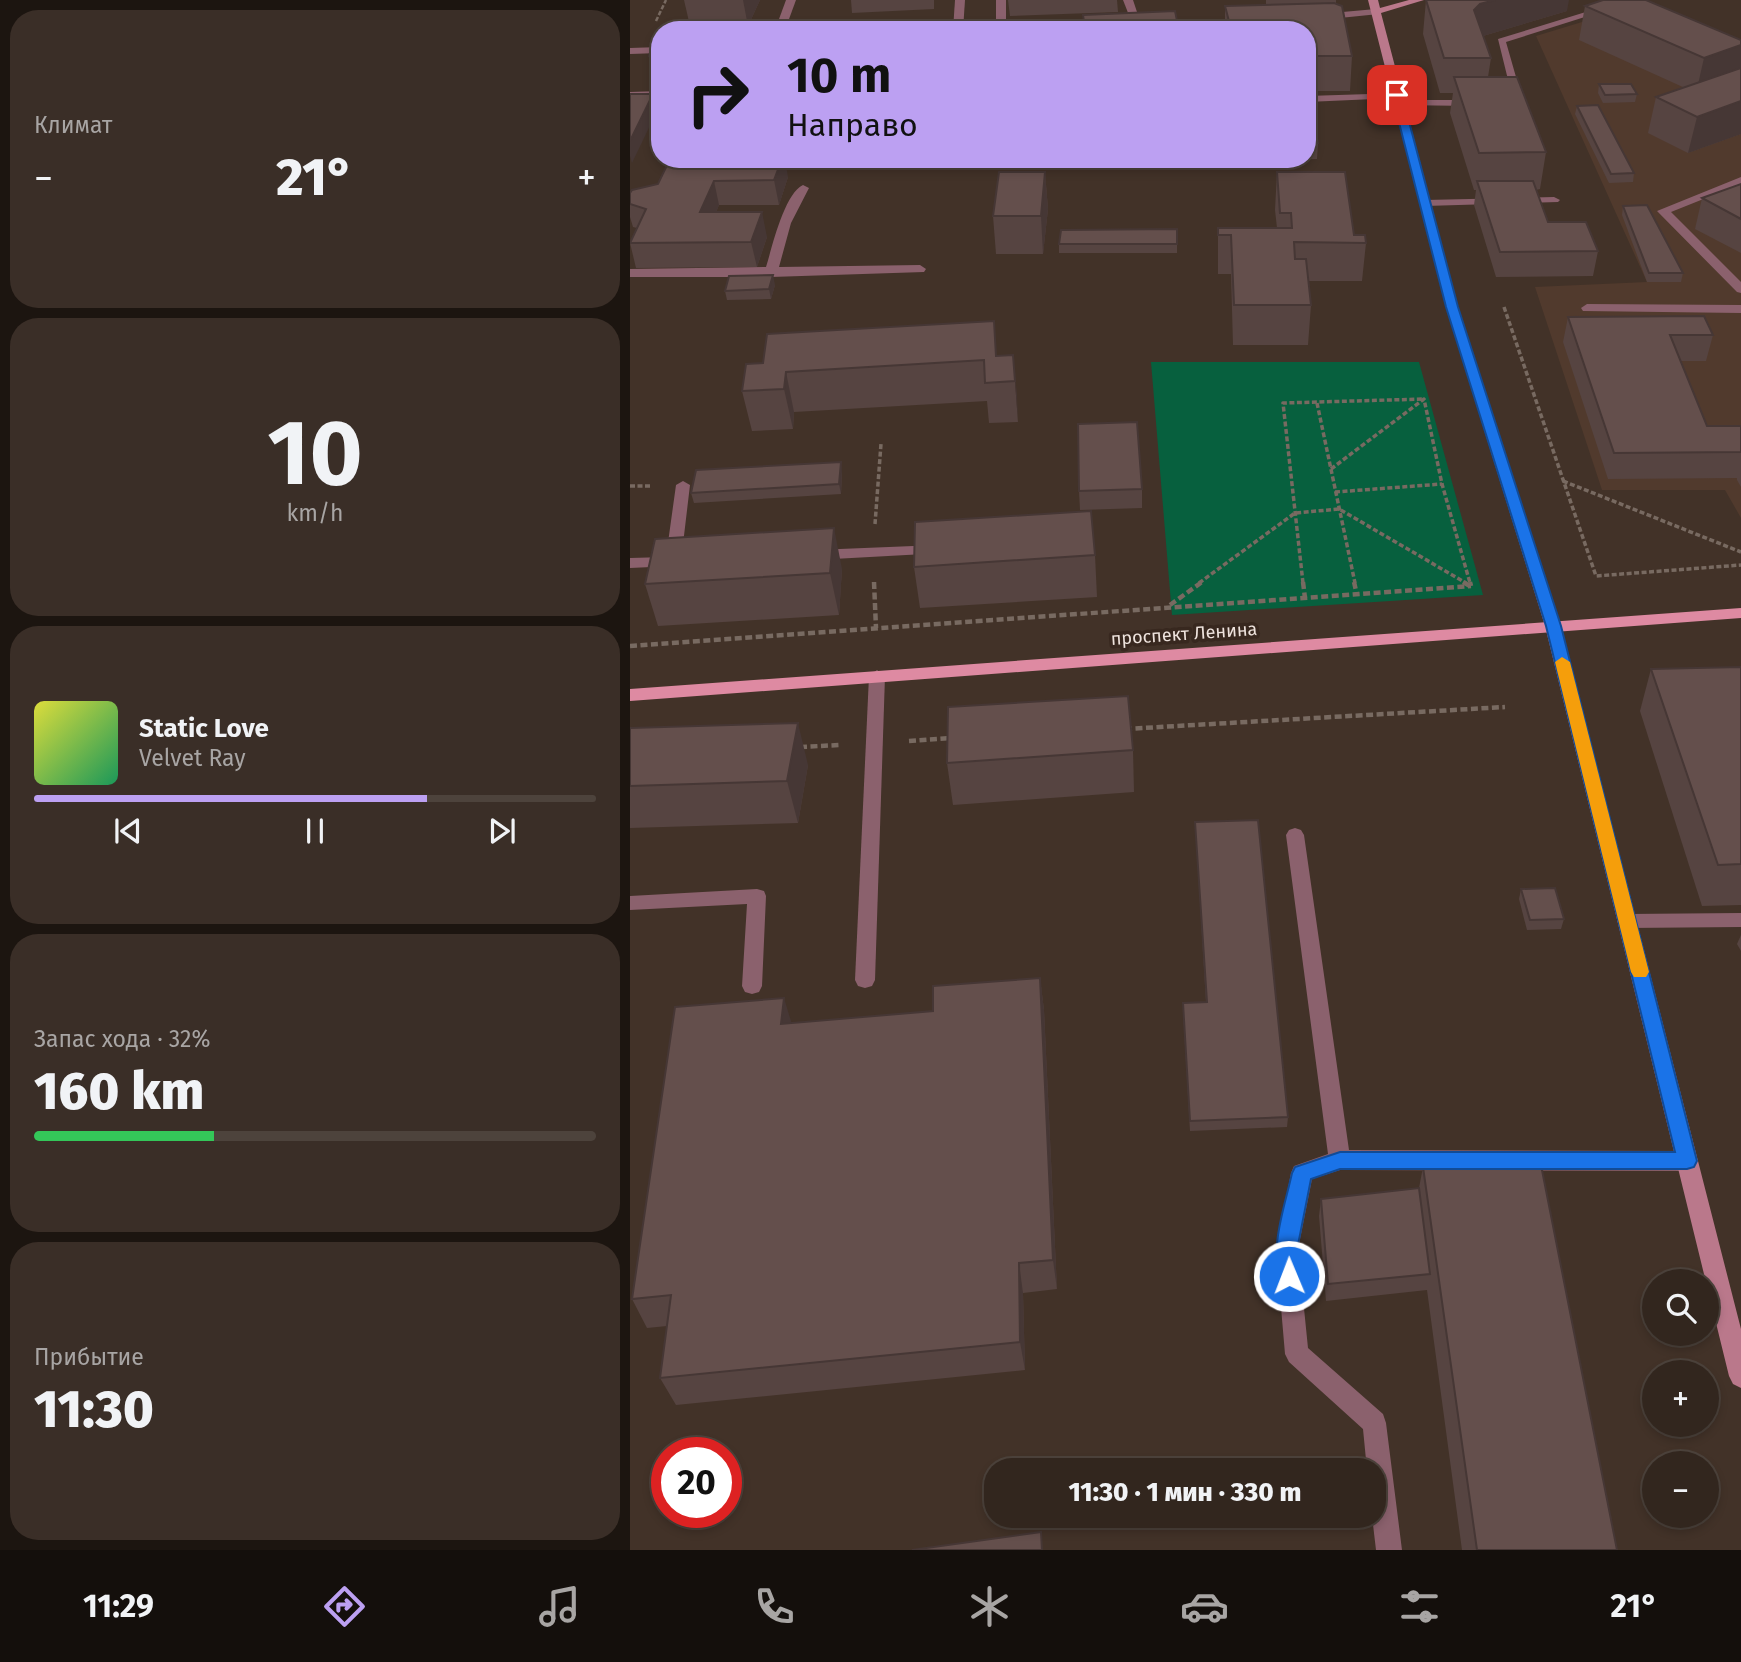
<!DOCTYPE html>
<html lang="ru">
<meta charset="utf-8">
<style>
body{margin:0;font-family:"Fira Sans",sans-serif;background:#3a2e27;color:#f1f3f6;height:100vh;display:flex;flex-direction:column;font-size:26px;white-space:nowrap}
*{box-sizing:border-box;margin:0}
p{font-size:23px;color:#a8a5a4}
.icon{flex:none;width:38px;height:38px;fill:none;stroke:currentColor;stroke-width:2;stroke-linecap:round;stroke-linejoin:round}
.map{position:relative;flex:1;overflow:hidden}
.details{display:flex;flex-direction:column;gap:10px;padding:10px;background:#1c1510;width:630px}
.details>*{flex:none}
.top-card{position:absolute;left:21px;top:21px;width:665px;height:147px;border-radius:28px;box-shadow:0 4px 10px #0003,0 0 0 2px #4d433c;background:#bca0f2;color:#111;overflow:hidden}
.controls{position:absolute;left:1012px;top:1269px;display:grid;gap:14px}
.controls a{display:grid;place-items:center;width:77px;height:77px;border-radius:50%;background:#32261e;box-shadow:0 4px 10px #0003,0 0 0 2px #4d433c;font-size:35px}
.speed{position:absolute;left:21px;top:1437px;display:flex;gap:14px;font-size:35px;font-weight:700;text-align:center}
.speed>*{display:grid;place-content:center;width:91px;height:91px;border-radius:50%;background:#32261e;box-shadow:0 4px 10px #0003,0 0 0 2px #4d433c;line-height:1}
.speed .limit{border:10px solid #d22;background:#fff;color:#111}
.pin{position:absolute;display:grid;place-items:center;width:60px;height:60px;color:#fff;margin:-30px;border-radius:14px;box-shadow:0 4px 10px #0006}
.me{position:absolute;width:77px;margin:-38px;rotate:359deg;stroke-linejoin:round;filter:drop-shadow(0 0 5px #0008)}
.turn{display:flex;align-items:center;gap:24px;height:147px;padding:0 21px;font-size:32px}
.turn .icon{width:91px;height:91px;stroke-width:2.5}
.turn b{display:block;font-size:49px;line-height:60px}
.big{font-size:52px;font-weight:800;line-height:1.1}
.details .widget{flex:1;display:flex;flex-direction:column;justify-content:center;gap:10px;min-width:0;padding:0 24px;border-radius:28px;background:#3a2e27}
.details .dial{align-items:center;gap:0}
.dial b{font-size:91px;line-height:1}
.song{display:flex;align-items:center;gap:21px}
.cover{width:84px;height:84px;border-radius:10px;background:linear-gradient(135deg,hsl(60 70% 55%),hsl(150 70% 35%))}
.played{height:7px;border-radius:4px;background:linear-gradient(90deg,#bca0f2 70%,#4d433c 70%)}
.keys{display:flex;justify-content:space-around;direction:ltr}
.heat{display:flex;justify-content:space-between;align-items:center;font-size:38px;direction:ltr}
.charge{height:10px;border-radius:5px;background:linear-gradient(90deg,#34c759 32%,#4d433c 0)}
.trip{position:absolute;left:354px;top:1458px;width:402px;height:70px;border-radius:28px;background:#32261e;box-shadow:0 4px 10px #0003,0 0 0 2px #4d433c;font-weight:800;line-height:70px;text-align:center}
.menu{display:flex;height:112px;justify-content:space-around;align-items:center;background:#140f0c;color:#a8a5a4}
.menu .icon{width:49px;height:49px}
.menu .on{color:#bca0f2}
.menu b{font-size:32px;color:#f1f3f6}
main{display:flex;flex:1;min-height:0}
.map>svg:first-child{display:block}
</style>
<main>
<section class="details">
<div class="widget"><p>Климат</p>
<div class="heat"><a>−</a><b class="big">21°</b><a>+</a></div>
</div>
<div class="widget dial"><b>10</b><p>km/h</p></div>
<div class="widget">
<div class="song"><i class="cover"></i><div><b>Static Love</b><p>Velvet Ray</p></div></div>
<div class="played"></div>
<div class="keys"><svg class="icon" aria-label="previous" viewBox="0 0 24 24"><path d="M18 5L8 12l10 7zM5 5v14"/></svg><svg class="icon" aria-label="pause" viewBox="0 0 24 24"><path d="M8 5v14M16 5v14"/></svg><svg class="icon" aria-label="next" viewBox="0 0 24 24"><path d="M6 5l10 7-10 7zM19 5v14"/></svg></div>
</div>
<div class="widget"><p>Запас хода · 32%</p><b class="big">160 km</b><div class="charge"></div></div>
<div class="widget"><p>Прибытие</p><b class="big">11:30</b></div>
</section>
<div class="map">
<svg width="1111" height="1550" viewBox="0 0 1111 1550">
<rect width="100%" height="100%" fill="#423228"/>
<path fill="#513a2d" d="M975,15l136,61v442l-16,-28h-123l-67,-203 112,-5 -111,-246z"/>
<path fill="#07603e" d="M521,362h268l64,233 -311,20z"/>
<g fill="none" stroke-linecap="round" stroke-linejoin="round">
<path stroke="#786a61" stroke-width="2.5" stroke-dasharray="4.5 2" stroke-linecap="butt" d="M26,21l10,-21"/>
<g stroke="#786a61" stroke-width="3.5" stroke-dasharray="5 2.5" stroke-linecap="butt">
<path d="M874,307l92,269 145,-11"/>
<path d="M687,403l38,180"/>
<path d="M701,469l93,-70 18,85 28,99"/>
<path d="M933,481l178,71"/>
<path d="M0,486h20"/>
<path d="M705,492l107,-8"/>
<path d="M245,524l6,-80"/>
<path d="M569,583l96,-70 44,-4 127,74"/>
<path d="M673,583l-20,-180 141,-4"/>
</g>
<g stroke="#786a61" stroke-width="4.5" stroke-dasharray="7 3.5" stroke-linecap="butt">
<path d="M244,582l2,46"/>
<path d="M673,582l2,16"/>
<path d="M724,582l3,13"/>
<path d="M833,582l7,4"/>
<path d="M840,582l1,4"/>
<path d="M540,605l32,-23"/>
<path d="M0,646l841,-60"/>
<path d="M495,729l380,-22"/>
<path d="M279,741l43,-3"/>
<path d="M170,747l40,-2"/>
</g>
<g fill="#8b616d" fill-rule="evenodd">
<path d="M156,0h10l-11,30h-10z"/>
<path d="M325,0h10l-2,30h-10z"/>
<rect x="366" y="0" width="10" height="30"/>
<path d="M493,0h10l10,30 -9,-2z"/>
<path d="M972,7l8,2 -104,33 16,56 -9,2 -15,-61z"/>
<path d="M30,91v6l-30,1v-6z"/>
<path d="M771,93l1,2 -5,3 -90,4v-6z"/>
<path d="M769,100h75l5,3 -5,3 -79,-1 -1,-2z"/>
<path d="M30,130v17h-8l3,-14z"/>
<path d="M1111,177v7l-70,28 70,70v11l-4,-1 -80,-81z"/>
<path d="M173,185l6,3 -18,35 -12,44 141,-2 6,4 -2,3 -153,5h-141v-8l136,-2c6,-19 18,-73 37,-82z"/>
<path d="M924,197l6,3 -2,2 -133,4 -6,-3 6,-3z"/>
<path d="M957,304l154,1v8l-158,-2 -2,-3z"/>
<path d="M53,481l7,4 -9,76 -8,5 -43,2v-10l36,-1 10,-72z"/>
<path d="M308,545l8,5 -3,3 -128,7 -8,-5 8,-5z"/>
<path d="M247,670l8,6 -10,304 -3,6 -7,2 -7,-2 -3,-6 14,-304z"/>
<path d="M665,828l6,2 3,5 45,315 338,1 8,3 3,7 -3,7 -8,3 -347,-1 -28,9 -14,70 10,99 75,66 3,9 16,127h-26l-4,-34 2,-46h-7l-4,-41 -74,-67 -4,-8 -9,-105 15,-76 3,-7 34,-12 -42,-319 3,-5z"/>
<path d="M127,889l7,2 2,5 -4,90 -3,6 -7,2 -7,-2 -3,-6 5,-82 -117,6v-14z"/>
<path d="M1111,913v14l-114,1 -7,-2 -3,-5 3,-5 7,-2z"/>
</g>
<g fill="#8b616d" fill-rule="evenodd">
<path d="M746,9l3,1v4l-59,6 -5,-3 5,-3z"/>
<path d="M617,21l3,1v4l-144,4 5,-3z"/>
<path d="M30,47v6l-30,1v-6z"/>
</g>
<path fill="#ba788b" fill-rule="evenodd" d="M738,0h10l2,8 29,-8h15l-43,13 77,294 103,319 180,703v59l-8,-4 -4,-8 -184,-750 -99,-319z"/>
<path fill="#de8aa2" fill-rule="evenodd" d="M1111,608v10l-1111,83v-12z"/>
</g>
<g fill="#564441">
<path d="M54,0h76l-12,26h-58z"/>
<path d="M221,0h83v9l-82,4z"/>
<path d="M378,0h109l1,12 -108,4z"/>
<path d="M636,0h70v3l16,53 -2,35h-43v-61h-82v-24l41,-1z"/>
<path d="M796,0l141,11 -84,25 8,22 -3,19 58,75 -6,37 -4,1 12,32 50,29 -5,25 -97,1 -22,-72 2,-15h-2l-24,-77 3,-20h-13l-17,-59z"/>
<path d="M955,6l156,34v94l-53,19 -40,-20 8,-36 29,-9 -106,-48z"/>
<path d="M30,32v59h-3l-8,-35z"/>
<path d="M969,84l38,10 -2,8 -32,1 -5,-10z"/>
<path d="M947,106l57,67 -1,9 -24,1 -34,-69z"/>
<path d="M677,109l11,34 -1,16 -48,1v-1h38z"/>
<path d="M415,172l3,37 -5,45h-47l-3,-38z"/>
<path d="M647,172l77,63 12,8 -4,38h-53l2,24 -3,40h-75l-2,-71h-13v-46h59l-2,-18z"/>
<path d="M158,177l-9,28h-60l-3,7 51,25 -10,30 -121,1 -6,-25 7,-15 -4,-1 -3,-10v-24l28,-9z"/>
<path d="M1111,184v69l-46,-24 7,-31z"/>
<path d="M993,206l60,67 -2,9h-34l-25,-67z"/>
<path d="M547,229v24h-118v-9z"/>
<path d="M145,285l-4,14 -44,1 -2,-9z"/>
<path d="M938,317l145,18 -7,26h-26l27,65h34v61l-4,-7v-2l-129,1 -45,-137z"/>
<path d="M383,355l5,67 -29,1 -2,-22 -193,11 -1,17 -41,2 -10,-40 4,-27z"/>
<path d="M212,472l-1,22 -147,9 -3,-10z"/>
<path d="M512,489v19l-62,2 -1,-19z"/>
<path d="M465,555l2,42 -177,11 -6,-41z"/>
<path d="M212,569l-3,46 -181,11 -13,-42z"/>
<path d="M1111,667v238l-39,1 -62,-195 11,-42z"/>
<path d="M0,728l178,37 -10,58 -168,5z"/>
<path d="M503,750l1,42 -181,13 -6,-42z"/>
<path d="M565,822l93,295 -1,10 -97,4 -7,-119 23,-10z"/>
<path d="M891,889l43,30 -3,10 -34,1 -8,-31z"/>
<path d="M1111,935v16l-4,-7z"/>
<path d="M410,978l4,32 13,279 -34,4 2,77 -349,35 -16,-27 7,-52 -20,2 -15,-29 159,-276 142,-12z"/>
<path d="M793,1167l194,383h-155l-35,-260 -101,11 -7,-85 2,-17 98,-11z"/>
</g>
<g fill="#463735">
<path d="M113,0h17l-12,26z"/>
<path d="M865,0h74l-2,11 -91,27 -2,-28 6,-6z"/>
<path d="M1111,45v26l-45,22 8,-35z"/>
<path d="M23,94l4,17 -25,52 -2,-7v-15z"/>
<path d="M1111,101v33l-53,19 9,-36z"/>
<path d="M152,159h3l3,18 -9,28 -5,-25z"/>
<path d="M415,172l3,37 -5,45 -2,-38z"/>
<path d="M84,181l5,24 -13,32 -6,-25z"/>
<path d="M132,212l5,25 -10,30 -6,-25z"/>
<path d="M143,275l2,10 -4,14 -2,-10z"/>
<path d="M383,355l4,40 1,27 -3,-41z"/>
<path d="M156,372l8,40 -1,17 -9,-40z"/>
<path d="M211,462l1,10 -1,22 -2,-10z"/>
<path d="M204,528l8,41 -3,46 -9,-42z"/>
<path d="M168,723l10,42 -10,58 -11,-42z"/>
<path d="M410,978l4,32 13,279 -4,-29z"/>
<path d="M154,998l10,33 -13,-7z"/>
<path d="M389,1263l4,30 2,77 -5,-28z"/>
</g>
<g fill="#644f4c" stroke="#463735" stroke-width="2">
<path d="M796,0h69l-15,4 -6,6 17,48h-47z"/>
<path d="M973,0h43l95,40v5l-37,13 -119,-52z"/>
<path d="M704,3l8,3 10,50h-45v-26h-14v-3l-62,2 -6,-23z"/>
<path d="M545,11l4,19h-94l-2,-15z"/>
<path d="M403,20l2,10h-75l-1,-6z"/>
<path d="M284,21l-1,9h-113v-4z"/>
<path d="M123,28l-1,2h-30z"/>
<path d="M26,32h4v23l-11,1z"/>
<path d="M1111,68v33l-44,16 -41,-20z"/>
<path d="M824,77h63l29,75 -67,1z"/>
<path d="M969,84h32l6,10 -32,1z"/>
<path d="M0,94h23l-23,47z"/>
<path d="M968,105l36,68 -23,1 -34,-68z"/>
<path d="M677,109h4l7,34h-11z"/>
<path d="M40,159h112l-8,21 -60,1 -14,31h62l-11,30 -121,1 16,-34 -16,-5v-11l2,-3 26,-6z"/>
<path d="M369,172h46l-4,44h-48z"/>
<path d="M647,172h68l9,63h11l1,8 -72,-1 1,17h11l5,46h-77l-3,-70h-13v-7h74l-1,-15h-11z"/>
<path d="M847,181h56l15,41h38l12,29 -98,1z"/>
<path d="M1111,184v35l-39,-21z"/>
<path d="M1017,205l36,68h-34l-26,-67z"/>
<path d="M547,229v15h-118l2,-14z"/>
<path d="M143,275l-4,14 -44,2 4,-15z"/>
<path d="M1074,316l9,19h-43l37,91h34v26l-127,1 -46,-136z"/>
<path d="M364,321l2,35 17,-1 2,26 -30,2 -1,-23 -198,12 -2,17 -42,2 4,-27 17,-1 4,-29z"/>
<path d="M507,422l5,67 -63,2 -1,-67z"/>
<path d="M211,462l-2,22 -148,9 5,-23z"/>
<path d="M461,511l4,44 -181,12 1,-45z"/>
<path d="M204,528l-4,45 -185,11 10,-45z"/>
<path d="M1111,667v197l-23,1 -67,-196z"/>
<path d="M498,696l5,54 -186,13 1,-56z"/>
<path d="M168,723l-11,58 -157,5v-58z"/>
<path d="M628,820l30,297 -98,4 -7,-118 24,-1 -12,-180z"/>
<path d="M925,888l9,31 -34,1 -9,-31z"/>
<path d="M410,978l13,282 -34,3 1,79 -360,36 11,-83 -39,4 43,-292 109,-9 -3,26 152,-13v-25z"/>
<path d="M911,1165l76,385h-140l-54,-383z"/>
<path d="M789,1188l11,86 -102,10 -7,-85z"/>
<path d="M411,1532l1,18h-130z"/>
</g>
<path fill="#1a73e8" stroke="#114b97" stroke-width="2" d="M767,92l5,3 56,212 103,319 136,535 -3,6 -7,2h-347l-29,10 -14,71 3,26 -3,6 -8,3 -7,-3c-14,-32 3,-76 10,-109l3,-6 45,-15h335l-129,-526 -100,-319 -54,-212z"/>
<path fill="#f59e0b" d="M932,657l8,5 79,310 -3,5h-12l-3,-5 -76,-310z"/>
<g text-anchor="middle" stroke-width="7" stroke-linejoin="round" paint-order="stroke">
<g font-size="18" fill="#eee3dd" stroke="#38281f">
<text transform="translate(554 634) rotate(-4)" y="6">проспект Ленина</text>
</g>
</g>
</svg>
<div class="controls">
<a><svg class="icon" aria-label="search" viewBox="0 0 24 24"><circle cx="10" cy="10" r="6"/><path d="M15 15l6 6"/></svg></a>
<a>+</a>
<a>−</a>
</div>
<div class="speed"><div class="limit">20</div></div>
<div class="pin" style="left:767px;top:95px;background:#d93025"><svg class="icon" aria-label="arrive" viewBox="0 0 24 24"><path d="M6 21V4h12l-3 4 3 4H6"/></svg></div>
<svg class="me" style="left:659px;top:1276px" viewBox="-20 -20 40 40"><circle r="17" fill="#1a73e8" stroke="#fff" stroke-width="3"/><path d="M0-11L8 9 0 5-8 9z" fill="#fff"/></svg>
<div class="trip">11:30 · 1 мин · 330 m</div>
<div class="top-card">
<div class="turn"><svg class="icon" aria-label="right" viewBox="0 0 24 24"><path d="M7 20v-9h11M14 6l5 5-5 5"/></svg><div><b>10 m</b>Направо</div></div>
</div>
</div>
</main>
<nav class="menu">
<b>11:29</b>
<svg class="icon on" aria-label="directions" viewBox="0 0 24 24"><path d="M12 3l9 9-9 9-9-9zM9 14v-3h6M13 9l2 2-2 2"/></svg>
<svg class="icon" aria-label="music" viewBox="0 0 24 24"><path d="M9 18V5l10-2v13"/><circle cx="6" cy="18" r="3"/><circle cx="16" cy="16" r="3"/></svg>
<svg class="icon" aria-label="phone" viewBox="0 0 24 24"><path d="M5 4h4l2 5-3 2q2 4 5 5l2-3 5 2v4C11 20 4 13 5 4z"/></svg>
<svg class="icon" aria-label="climate" viewBox="0 0 24 24"><path d="M12 3v18M4 7l16 10M4 17L20 7"/></svg>
<svg class="icon" aria-label="car" viewBox="0 0 24 24"><path d="M5 17H2v-5l4-1 3-4h7l3 4 3 1v5h-3M9 17h6M6 11h13"/><circle cx="7" cy="17" r="2"/><circle cx="17" cy="17" r="2"/></svg>
<svg class="icon" aria-label="filters" viewBox="0 0 24 24"><path d="M4 7h16M4 17h16"/><circle cx="9" cy="7" r="2"/><circle cx="15" cy="17" r="2"/></svg>
<b>21°</b>
</nav>
